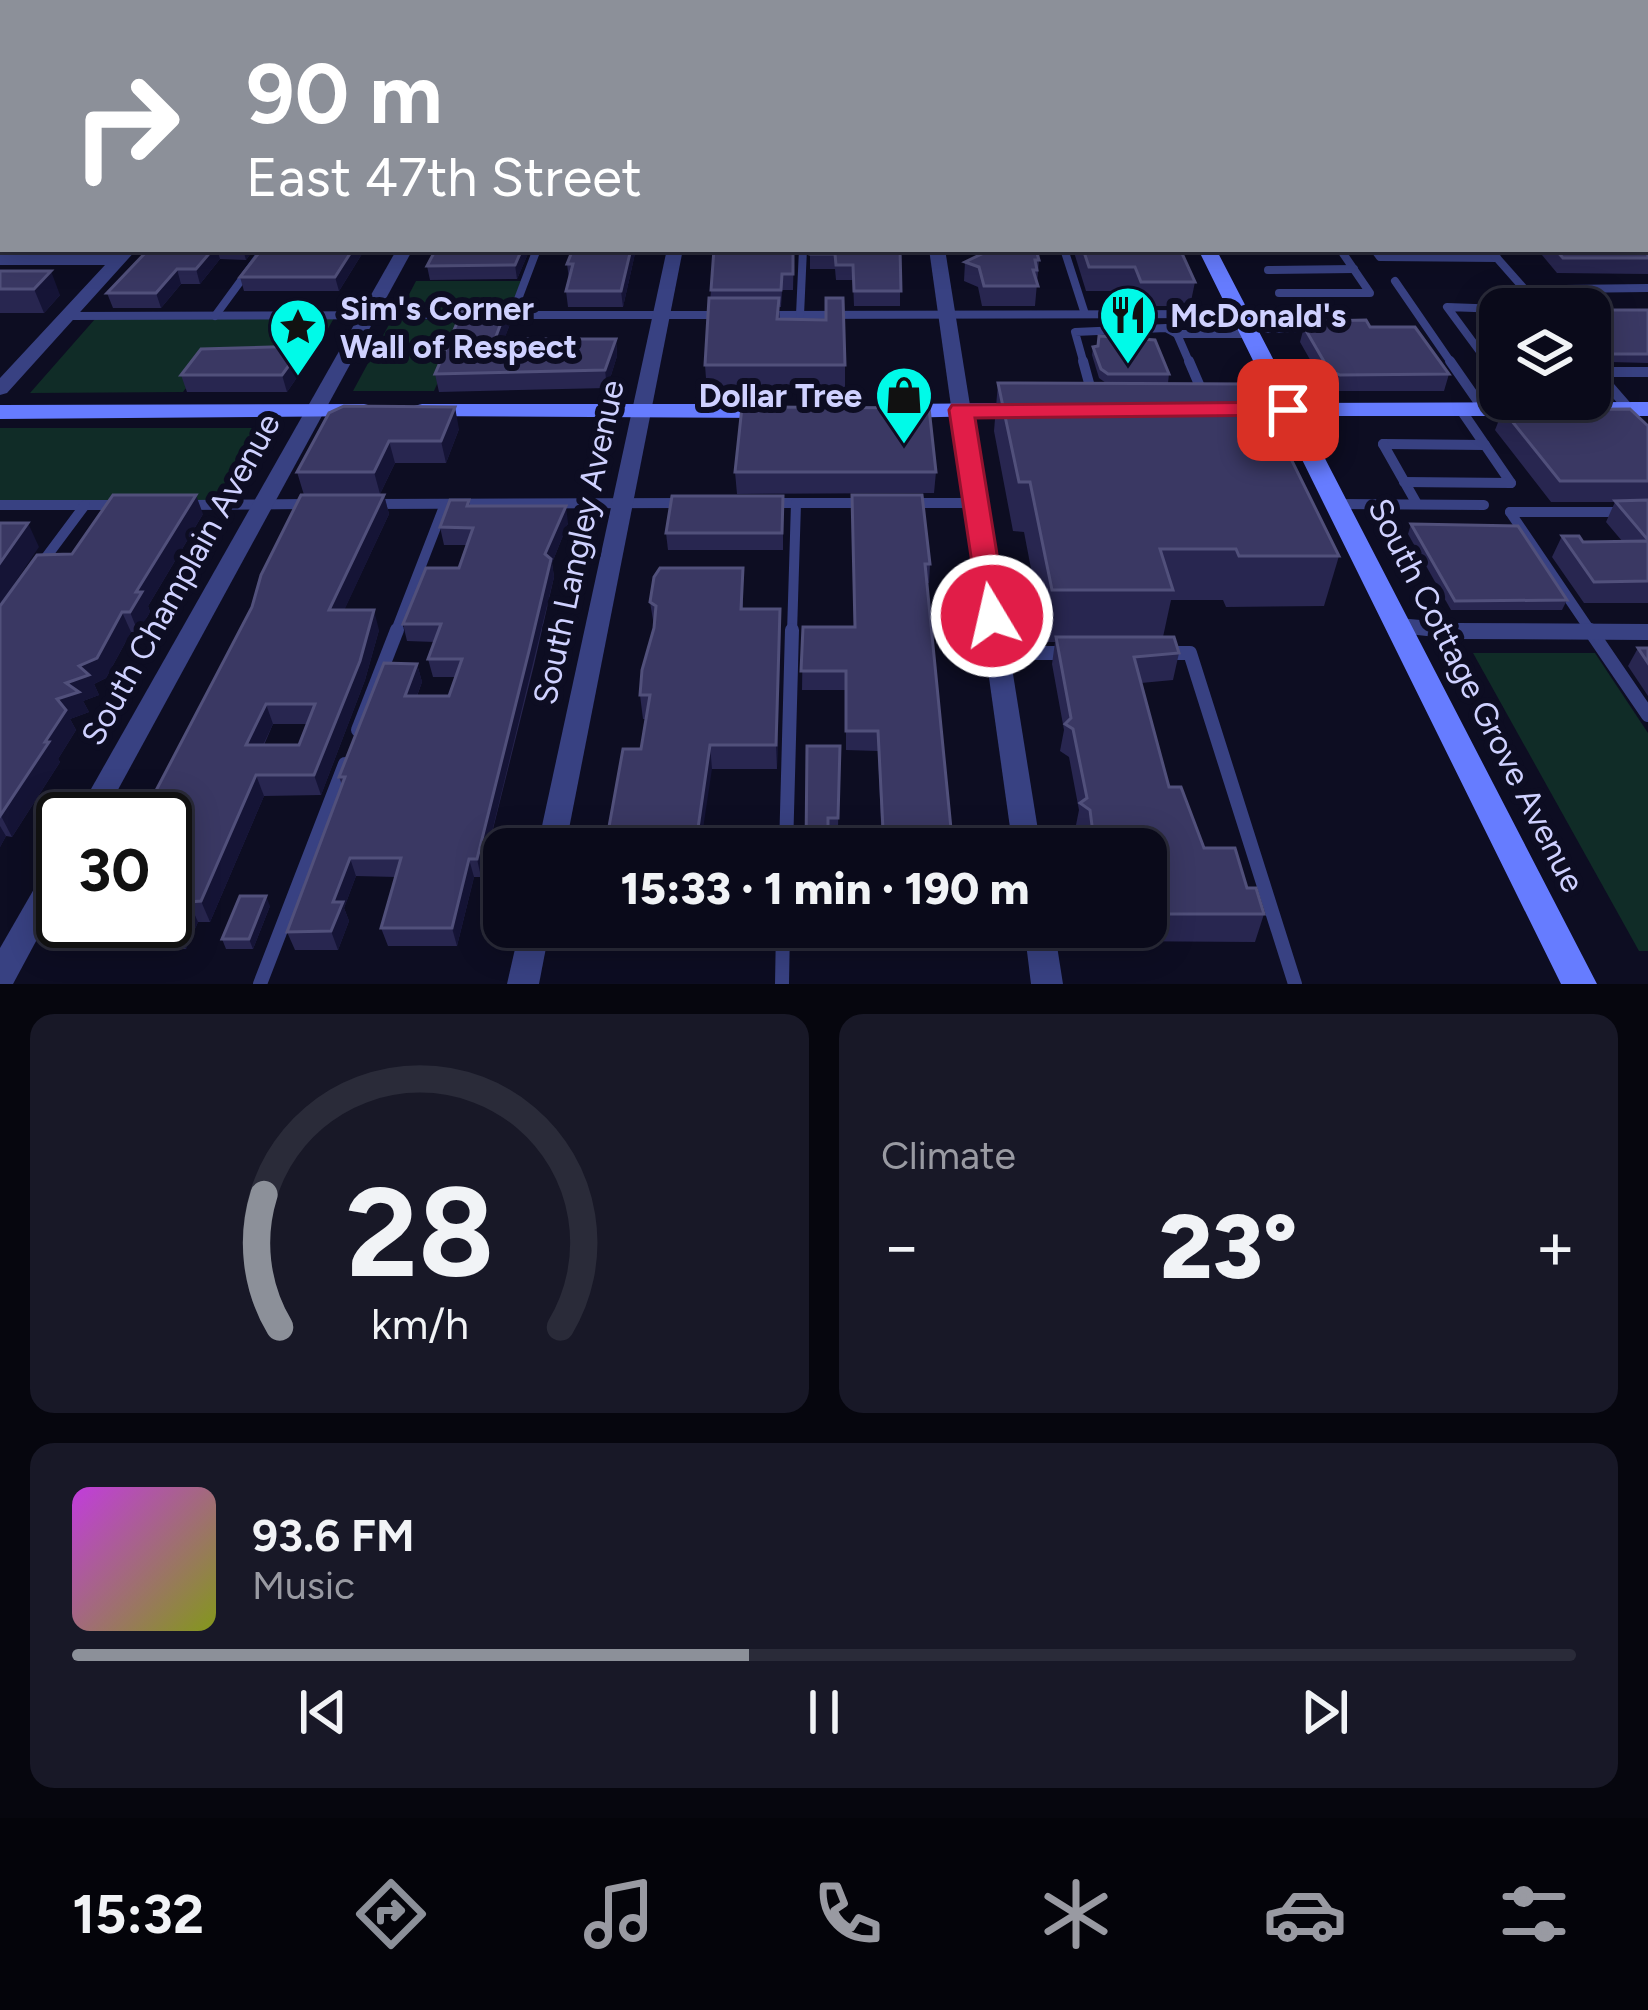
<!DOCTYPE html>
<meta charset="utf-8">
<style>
body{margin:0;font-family:Figtree,sans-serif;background:#181827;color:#f1f3f6;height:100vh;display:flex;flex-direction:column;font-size:45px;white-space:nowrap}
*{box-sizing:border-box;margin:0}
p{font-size:39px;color:#999aa2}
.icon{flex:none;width:66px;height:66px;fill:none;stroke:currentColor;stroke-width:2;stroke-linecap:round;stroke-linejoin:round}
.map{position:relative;height:984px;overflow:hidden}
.panel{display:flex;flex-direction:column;gap:30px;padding:30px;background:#06060e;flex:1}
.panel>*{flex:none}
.banner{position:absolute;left:0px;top:0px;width:1650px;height:252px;box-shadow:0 6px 30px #0003,0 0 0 3px #2a2b39;background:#8c9099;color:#fff;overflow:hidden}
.controls{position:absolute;left:1479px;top:288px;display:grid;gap:24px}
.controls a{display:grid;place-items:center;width:132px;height:132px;border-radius:24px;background:#0a0a1a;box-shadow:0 6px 30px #0003,0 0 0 3px #2a2b39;font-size:60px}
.speed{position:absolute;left:36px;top:792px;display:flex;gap:24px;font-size:60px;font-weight:700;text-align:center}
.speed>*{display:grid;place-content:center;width:156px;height:156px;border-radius:50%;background:#0a0a1a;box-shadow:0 6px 30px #0003,0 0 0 3px #2a2b39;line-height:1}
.speed .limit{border:6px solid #111;border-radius:18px;background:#fff;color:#111}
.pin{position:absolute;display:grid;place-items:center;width:102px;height:102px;color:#fff;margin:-51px;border-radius:24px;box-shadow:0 6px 18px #0006}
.me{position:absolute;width:132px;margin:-66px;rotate:351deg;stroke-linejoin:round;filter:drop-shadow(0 0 9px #0008)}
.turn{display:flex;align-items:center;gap:42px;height:252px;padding:0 48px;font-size:54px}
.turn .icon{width:156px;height:156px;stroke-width:2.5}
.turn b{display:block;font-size:84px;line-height:102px}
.big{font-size:90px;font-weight:800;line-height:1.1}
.panel .tile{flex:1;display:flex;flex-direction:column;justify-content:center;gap:18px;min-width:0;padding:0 42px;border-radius:24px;background:#181827}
.panel .dial{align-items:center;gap:0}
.dial svg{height:312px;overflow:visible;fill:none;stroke:#2a2b39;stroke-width:7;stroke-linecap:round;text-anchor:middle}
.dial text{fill:#f1f3f6;stroke:none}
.song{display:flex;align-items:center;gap:36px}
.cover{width:144px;height:144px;border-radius:18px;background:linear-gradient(135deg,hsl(290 70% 55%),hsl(70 70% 35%))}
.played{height:12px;border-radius:6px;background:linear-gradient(90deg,#8c9099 45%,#2a2b39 45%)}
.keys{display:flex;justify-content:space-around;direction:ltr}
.heat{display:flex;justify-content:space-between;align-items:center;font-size:66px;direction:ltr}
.panel .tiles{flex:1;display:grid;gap:30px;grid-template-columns:1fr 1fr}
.tile:last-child{grid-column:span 2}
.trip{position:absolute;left:483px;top:828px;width:684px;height:120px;border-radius:24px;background:#0a0a1a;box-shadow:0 6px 30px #0003,0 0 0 3px #2a2b39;font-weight:800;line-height:120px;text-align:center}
.tab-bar{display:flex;height:192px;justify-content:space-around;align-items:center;background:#04040a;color:#999aa2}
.tab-bar .icon{width:84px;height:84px}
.tab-bar .selected{color:#8c9099}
.tab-bar b{font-size:54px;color:#f1f3f6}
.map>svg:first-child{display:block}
</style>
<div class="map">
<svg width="1648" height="984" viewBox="0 0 1648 984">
<rect width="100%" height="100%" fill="#0d0d22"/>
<g fill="#102c27">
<path d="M416,281h105l-11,29h-109z"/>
<path d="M334,318l-18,32h-101l-32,42 -153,1 65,-74z"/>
<path d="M392,319l73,1 -31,71h-81z"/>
<path d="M0,428h273l-44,73h-229z"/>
<path d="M1473,653h122l53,80v218h-9z"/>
</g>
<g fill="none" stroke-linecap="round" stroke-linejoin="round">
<g stroke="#2db596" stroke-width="3" stroke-dasharray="3 4.5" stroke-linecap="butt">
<path d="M409,0l16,3"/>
<path d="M581,0l9,3"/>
<path d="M372,3l12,-3"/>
</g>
<g stroke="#384182" stroke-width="8">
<path d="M1064,249l21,65"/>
<path d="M1374,249l6,8 117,1"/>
<path d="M1489,249l53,60"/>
<path d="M1268,270l86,-1"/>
<path d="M1395,281l57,83"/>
<path d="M1279,293h91l-30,-44"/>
<path d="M1581,309l-17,-20 84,-1"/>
<path d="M499,315h222"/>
<path d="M512,315l25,-66"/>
<path d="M769,315l471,-1"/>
<path d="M800,315l3,-66"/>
<path d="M67,316l408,-1"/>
<path d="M215,316l49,-67"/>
<path d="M1247,329l67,-1"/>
<path d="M1177,334h73"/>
<path d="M1084,364l-9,-32 91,-4 11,6 13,30"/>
<path d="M1489,364l-42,-57 55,2"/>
</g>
<g stroke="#384182" stroke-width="10">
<path d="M1083,361l9,33"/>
<path d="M1189,361l15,35"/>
<path d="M1450,361l34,49"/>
<path d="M1486,361l14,18"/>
<path d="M1590,364l40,46"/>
<path d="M1597,372h51"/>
<path d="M1461,410l50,73"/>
<path d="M1383,444l102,1"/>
<path d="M1383,444l34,60"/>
<path d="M1404,482l107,1"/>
<path d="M774,503h90"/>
<path d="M912,503h63"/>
<path d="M372,504l312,-1"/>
<path d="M1337,504l147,1"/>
<path d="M0,505h120"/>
<path d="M186,505l120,-1"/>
<path d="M1510,512l82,121"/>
<path d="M1510,512h138"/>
<path d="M41,564l44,-59"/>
<path d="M395,633l50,-129"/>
<path d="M792,633l4,-130"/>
</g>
<g stroke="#384182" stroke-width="14">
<path d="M1590,630l58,85"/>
<path d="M1001,653h65"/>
<path d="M1169,653h21l105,331"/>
<path d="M358,730l39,-100"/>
<path d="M786,849l6,-219"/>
<path d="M260,984l85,-220"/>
<path d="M782,984l1,-57"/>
</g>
<g fill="#384182" fill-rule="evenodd">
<rect x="837" y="0" width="10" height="3"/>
<path d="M3,141v9l-3,1v-9z"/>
<path d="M120,249h17l-130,144 -7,2v-17l105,-113h-105v-10h114z"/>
<path d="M397,249h16l-311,570h-28z"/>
<path d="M667,249h16l-118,600h-28z"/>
<path d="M929,249h16l96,600h-28z"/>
<path d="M1398,618l56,5 194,1v16l-194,-1 -64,-7 -4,-6 4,-6z"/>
<path d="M63,852v39l-50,93h-13v-36l53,-92z"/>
<path d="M520,927h30l-11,57h-32z"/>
<path d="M1024,927h30l9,57h-32z"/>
</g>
<g fill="#667cff" fill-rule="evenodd">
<path d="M1076,0h12l2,3h-12z"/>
<path d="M1399,0h13l2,3h-13z"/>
<path d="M1470,0h14l2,3h-14z"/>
<rect x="1647" y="128" width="1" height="10"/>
<rect x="1647" y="207" width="1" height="11"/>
<path d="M1198,249h18l80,154 352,-1v14h-345l294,568h-36l-280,-567h-43l-11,-7 11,-7h36z"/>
<path d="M1024,403l11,7 -3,5 -136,3 -11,-7 11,-7z"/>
<path d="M364,404l8,2 3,5 -3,5 -372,3v-14z"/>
<path d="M422,404h350l11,7 -11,7 -358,-2 -3,-5 3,-5z"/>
</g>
</g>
<g fill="#282650" fill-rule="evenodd">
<path d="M1509,0h139v95l-1,-92h-133z"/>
<path d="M1648,239v35l-91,-1 -20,-24h110z"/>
<path d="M149,249h105l-8,11 -26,-1 -20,25h-19l-20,24h-48l-6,-15z"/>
<path d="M365,249l-26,42h-95l-4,-14z"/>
<path d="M436,249h94l-13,30 -87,1 -3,-14z"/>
<path d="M636,249l-13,58h-55l-2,-16 3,-12 -2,-15z"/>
<path d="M794,249l-1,41h-11l-1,17h-2l1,12 65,46v27h-138l-2,-27 6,-75z"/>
<path d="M810,249h90v57h-46l-1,-26h-17l-1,-11h-25z"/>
<path d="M968,249h72l-5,57h-53l-4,-19 -14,-6 1,-19 14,-7z"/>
<path d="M1073,249h107l15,33 -5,24h-53l-6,-15h-45z"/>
<path d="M0,271l60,24 -16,18h-44z"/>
<path d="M507,307l3,17 -6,15h112l1,17 -10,32 -168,4 -4,-18z"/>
<path d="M1590,310h58v53l-38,-1 -20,-21z"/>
<path d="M1323,321l47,6 79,47 -5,17h-109l-10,-5 -25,-44 4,-15h17z"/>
<path d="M1093,347l76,27 -1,9h-62l-7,-5 -7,-23z"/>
<path d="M307,363l-20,29h-100l-6,-17z"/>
<path d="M998,383l341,173 -15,50 -98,1 -3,-7h-52l-8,37 16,16 -6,27 -32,3 28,104 35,61 43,40 17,26 -9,28 -153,-1 -2,-14h46v-78h-60l-1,-12 -10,-7 4,-20 -10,-53 -9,-6 4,-21 -12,-66 3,-22h-10l-21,-110 -11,-1 -19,-100z"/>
<path d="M1503,410l145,14v179h-64l-32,-46 10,-21 21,6 39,-1 -16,-19 9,-20h-64l-56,-72z"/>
<path d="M329,413l130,16 -13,34h-51l-15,31 -76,1 -7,-23z"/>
<path d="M735,472h201l-2,21 -197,1z"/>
<path d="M384,495l5,19 -45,96 35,20 -14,50 -44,115 -57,1 -54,126h-12l-12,27 -96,1 -11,-20 86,-9v-102h-24l-3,-7 12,-10zM273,724h34l-8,21h-35z"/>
<path d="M852,495l78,69 -1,19h-3l27,266h-71l-4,-98 -32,-1v-60h-44l1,-63h51z"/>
<path d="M783,496v54h-115l-2,-17z"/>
<path d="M469,500l1,6 98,17 -16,40 2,14 -20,88 -53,212h-7l-17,69h-69l-7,-18 15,-51 -40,-1 -12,32 5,13 -11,29h-43l-8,-18 55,-147 -3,-8 78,-113 5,18 -5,14h32l7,-19h-23l-5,-18 7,-17 -28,-1 -4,-17 56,-56 8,-23h-23l-4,-18z"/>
<path d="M203,514l-55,92 2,6 -12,20h-7l-25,46 -12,6 5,11 -16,6 6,11 -19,7 6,11 -18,29 2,3 -48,75 -6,-1 -6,11v-241l72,-52z"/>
<path d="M1411,524l156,76 -5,10h-111l-43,-76z"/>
<path d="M743,568v41h37l-3,160h-65l-71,-20 5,-30h-3l-3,-24 14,-69 -4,-24z"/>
<path d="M1638,648h10v48l-20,-30z"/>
<path d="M840,746l-2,82 -10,-1 -22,22z"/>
<path d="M270,906l-17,43h-27l-4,-10z"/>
<path d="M615,927h74l-3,22h-67z"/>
<path d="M745,927h26l-2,21h-24z"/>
<rect x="805" y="927" width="27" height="14"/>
<path d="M886,927h74l-1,22 -72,-1z"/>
</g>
<g fill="#151436">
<path d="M3,102v17l-3,2v-17z"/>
<path d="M213,249h4l3,10 -20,25 -4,-15z"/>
<path d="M243,249h11l-8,11z"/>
<path d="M353,249h12l-26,42 -4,-14z"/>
<path d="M522,249h8l-13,30 -2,-14z"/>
<path d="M631,249h5l-13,58 -2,-16z"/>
<path d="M177,269l4,15 -20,24 -5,-15z"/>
<path d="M51,271l9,24 -16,18 -10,-24z"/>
<path d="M507,307l3,17 -12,32 -3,-17z"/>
<path d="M616,339l1,17 -10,32 -2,-18z"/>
<path d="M303,346l4,17 -20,29 -5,-17z"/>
<path d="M455,407l4,22 -13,34 -5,-22z"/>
<path d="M389,441l6,22 -15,31 -6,-22z"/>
<path d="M196,495l7,19 -55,92 2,6 -12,20 -8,-20 6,-20z"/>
<path d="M384,495l5,19 -54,116 -6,-20z"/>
<path d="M566,506l2,17 -16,40 2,14 -73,300 -4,-18 68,-305z"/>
<path d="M28,523l11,24 -39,58v-42z"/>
<path d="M780,609l1,23 -4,137 -1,-24z"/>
<path d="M374,610l5,20 -14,50 -44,115 -7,-20z"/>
<path d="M122,612l9,20 -25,46 -12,6 5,11 -16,6 6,11 -19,7 6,11 -18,29 2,3 -48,75 -11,-21 44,-74 12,-43 9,-16z"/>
<path d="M417,664l5,18 -12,32 -5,-18z"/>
<path d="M266,704l7,20 -19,40 -8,-19z"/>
<path d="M710,745l2,24 -12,80h-5z"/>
<path d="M256,775l8,21 -54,126 -9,-21z"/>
<path d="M0,826l6,10 -6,11z"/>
<path d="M350,858l6,18 -12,32 5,13 -11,29 -7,-19 2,-29z"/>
<path d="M469,859l5,18 -17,69 -5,-18z"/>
<path d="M266,896l4,10 -17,43 -4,-10z"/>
<path d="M189,902l9,20 -12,27 -10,-20z"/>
<path d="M684,927h5l-3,22z"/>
</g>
<g fill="#3a3863" stroke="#51507b" stroke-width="3" fill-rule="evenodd">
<path d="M4,0h319l-3,3h-317v99l-3,2v-102z"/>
<path d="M619,0h13l4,1 -18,2z"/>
<path d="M717,0h56v3h-57z"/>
<path d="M1014,0h47l2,3h-48z"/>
<path d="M1224,0h169l3,3h-170z"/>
<path d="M1546,0h102v68l-1,-65h-96z"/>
<path d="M0,151h3v23l-3,2z"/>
<rect x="0" y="190" width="3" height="38"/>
<path d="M1647,239l1,19h-85l-8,-9h92z"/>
<path d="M149,249h64l-17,20h-19l-21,24h-49z"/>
<path d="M262,249h91l-18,28h-95z"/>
<path d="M436,249h86l-7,16 -88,1z"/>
<path d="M573,249h58l-10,42h-55l7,-27h-6z"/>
<path d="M714,249h79v25h-11l-1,16h-70z"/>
<path d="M810,249h90l1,42h-47l-1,-26h-17l-1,-11h-25z"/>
<path d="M992,249h48l-4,1 3,10h-4l2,10h-4l5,16h-54l-5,-19 -14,-5z"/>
<path d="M1083,249h97l15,33h-54l-6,-15h-46z"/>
<path d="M0,271h51l-17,18h-34z"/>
<path d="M709,298h70l-2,21 49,1v-22h17l2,67h-140z"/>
<path d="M464,307h43l-12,32h121l-11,31 -170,4z"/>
<path d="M1590,310h58v44h-35l-23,-25z"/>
<path d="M1366,320l4,7h45l34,47 -109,1 -11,-5 -25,-43h21l-2,-6z"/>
<path d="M1099,336l56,4 14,34h-61l-7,-5 -8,-22 5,-1z"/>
<path d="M303,346l-21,29h-101l20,-26z"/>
<path d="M998,383l256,1 85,172h-100l-3,-7h-76l13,41h-121l-22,-108h-11z"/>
<path d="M344,406l111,1 -14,34h-52l-15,31h-77l32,-59z"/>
<path d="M742,407l187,1 7,64h-201z"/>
<path d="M1630,409l18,17v55h-88l-57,-71z"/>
<path d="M113,495h83l-60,97h6l-12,20h-8l-25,46 -18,8 10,9 -23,8 13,9 -22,7 9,11 -21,32h4l-49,74v-210l37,-51 35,-1z"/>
<path d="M301,495h83l-55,115h45l-14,51 -46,114h-58l-55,126 -12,1 -13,27 -97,1 4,-9h82v-102h-22l-5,-7 12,-10 102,-195 9,-32zM266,704h49l-16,41h-53z"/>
<path d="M852,495h70l8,69h-5l28,285h-69l-6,-118h-32v-60h-45l2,-44h52z"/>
<path d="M672,496h111l-1,37h-116z"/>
<path d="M450,500h19l-2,6h99l-21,48 6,5 -21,88 -53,212h-8l-17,69h-71l20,-70h-51l-17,44h10l-12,29 -44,1 58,-155h-6l45,-114 33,1 -12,32h44l13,-37h-34l13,-35h-38l23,-56h33l14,-40 -33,-1z"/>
<path d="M1648,500v40l-33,-39z"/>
<path d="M0,523h28l-28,40z"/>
<path d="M1411,524l107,2 49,74 -112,1z"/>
<path d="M1562,536h17l4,6 65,-1v40l-54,1z"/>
<path d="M660,568h83l-2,41h39l-4,136h-66l-15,104h-90l18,-100h18l9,-54h-10l2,-25 12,-42 2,-22 -6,-4 4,-25z"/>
<path d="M1056,637h118l5,16 -45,4 35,130h12l23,61h31l12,40h9l8,26h-118v-65h-44l-1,-8h-7l-4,-31 -10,-7 7,-5 -14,-69 -8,-5 6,-6z"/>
<path d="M1638,648h10v15z"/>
<path d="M807,746h33l-2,72h-10v31h-22z"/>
<path d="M240,896h26l-17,43h-27z"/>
<path d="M745,927h25l-1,11h-25z"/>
<path d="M805,927h27v4l-27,1z"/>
<path d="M888,927h72l1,2h-73z"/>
</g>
<path fill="#e11d48" stroke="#92132f" stroke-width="3" d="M1288,402l13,8 -4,5 -322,3 32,198 -15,10 -11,-3 -32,-213 3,-5z"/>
<defs>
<symbol id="restaurant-pin" viewBox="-11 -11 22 30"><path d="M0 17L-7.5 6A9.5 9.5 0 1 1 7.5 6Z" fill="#00fae8" stroke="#0d0d22"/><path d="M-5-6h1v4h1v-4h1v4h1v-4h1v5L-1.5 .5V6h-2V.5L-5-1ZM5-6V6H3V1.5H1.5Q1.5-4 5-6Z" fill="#111"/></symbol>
<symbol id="sight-pin" viewBox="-11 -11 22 30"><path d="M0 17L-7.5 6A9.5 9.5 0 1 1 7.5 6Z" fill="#00fae8" stroke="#0d0d22"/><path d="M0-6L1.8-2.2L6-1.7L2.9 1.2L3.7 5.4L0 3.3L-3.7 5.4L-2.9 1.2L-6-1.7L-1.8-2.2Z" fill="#111"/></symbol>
<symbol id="shop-pin" viewBox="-11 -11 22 30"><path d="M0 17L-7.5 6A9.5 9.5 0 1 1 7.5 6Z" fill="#00fae8" stroke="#0d0d22"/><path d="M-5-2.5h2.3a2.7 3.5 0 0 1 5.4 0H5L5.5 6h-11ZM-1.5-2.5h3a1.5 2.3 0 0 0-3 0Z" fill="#111"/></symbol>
</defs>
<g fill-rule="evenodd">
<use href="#restaurant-pin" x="1095" y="282" width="66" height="90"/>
<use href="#sight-pin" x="265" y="294" width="66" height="90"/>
<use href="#shop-pin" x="871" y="362" width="66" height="90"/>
</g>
<g text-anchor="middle" stroke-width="12" stroke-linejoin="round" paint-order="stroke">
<g font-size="33" font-weight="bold" fill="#cfd1ff" stroke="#0d0d22" text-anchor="start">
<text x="340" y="320">Sim's Corner<tspan x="340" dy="38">Wall of Respect</tspan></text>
<text x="1170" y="327">McDonald's</text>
<text x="862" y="407" text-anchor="end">Dollar Tree</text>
</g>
<g font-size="33" fill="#cfd1ff" stroke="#0d0d22">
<text transform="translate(578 542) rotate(-78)" y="12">South Langley Avenue</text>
<text transform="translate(180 579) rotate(-61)" y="12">South Champlain Avenue</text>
<text transform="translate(1477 695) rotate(63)" y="12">South Cottage Grove Avenue</text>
</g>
</g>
</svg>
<div class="controls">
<a><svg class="icon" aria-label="layers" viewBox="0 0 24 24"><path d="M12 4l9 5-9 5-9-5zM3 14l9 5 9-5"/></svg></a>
</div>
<div class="speed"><div class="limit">30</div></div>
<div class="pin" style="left:1288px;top:410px;background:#d93025"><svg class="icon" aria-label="arrive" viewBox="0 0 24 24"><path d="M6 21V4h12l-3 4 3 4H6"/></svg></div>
<svg class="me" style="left:992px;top:616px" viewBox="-20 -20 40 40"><circle r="17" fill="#e11d48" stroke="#fff" stroke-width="3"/><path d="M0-11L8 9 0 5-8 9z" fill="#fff"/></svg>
<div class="trip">15:33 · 1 min · 190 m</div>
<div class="banner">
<div class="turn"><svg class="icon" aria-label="right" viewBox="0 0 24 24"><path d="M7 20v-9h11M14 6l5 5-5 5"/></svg><div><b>90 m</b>East 47th Street</div></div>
</div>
</div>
<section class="panel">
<div class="tiles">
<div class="tile dial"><svg viewBox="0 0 100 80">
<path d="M14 69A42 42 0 1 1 86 69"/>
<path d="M14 69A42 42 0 0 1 10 35" stroke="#8c9099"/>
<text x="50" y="56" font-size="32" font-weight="700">28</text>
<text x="50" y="72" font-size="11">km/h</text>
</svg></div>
<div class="tile"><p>Climate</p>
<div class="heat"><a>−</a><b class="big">23°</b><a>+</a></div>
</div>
<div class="tile">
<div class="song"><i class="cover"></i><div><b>93.6 FM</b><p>Music</p></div></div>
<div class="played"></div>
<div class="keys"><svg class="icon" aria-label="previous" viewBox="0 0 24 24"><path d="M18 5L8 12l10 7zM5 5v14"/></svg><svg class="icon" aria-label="pause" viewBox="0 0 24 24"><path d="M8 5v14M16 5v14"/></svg><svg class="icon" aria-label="next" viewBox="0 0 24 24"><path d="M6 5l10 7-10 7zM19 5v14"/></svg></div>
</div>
</div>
</section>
<nav class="tab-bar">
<b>15:32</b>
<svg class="icon selected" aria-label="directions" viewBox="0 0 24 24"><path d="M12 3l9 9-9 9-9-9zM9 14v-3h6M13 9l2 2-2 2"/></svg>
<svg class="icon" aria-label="music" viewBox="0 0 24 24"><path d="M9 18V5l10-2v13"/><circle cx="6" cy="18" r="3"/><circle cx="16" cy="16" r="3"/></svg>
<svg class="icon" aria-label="phone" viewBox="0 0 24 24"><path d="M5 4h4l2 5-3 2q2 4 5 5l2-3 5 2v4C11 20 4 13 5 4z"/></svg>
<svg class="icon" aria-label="climate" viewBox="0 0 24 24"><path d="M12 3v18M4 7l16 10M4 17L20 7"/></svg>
<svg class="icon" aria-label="car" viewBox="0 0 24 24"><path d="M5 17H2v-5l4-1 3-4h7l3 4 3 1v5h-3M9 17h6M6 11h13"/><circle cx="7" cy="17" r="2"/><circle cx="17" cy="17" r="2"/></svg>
<svg class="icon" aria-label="filters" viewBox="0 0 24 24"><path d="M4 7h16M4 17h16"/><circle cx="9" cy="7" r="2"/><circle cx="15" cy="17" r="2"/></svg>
</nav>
